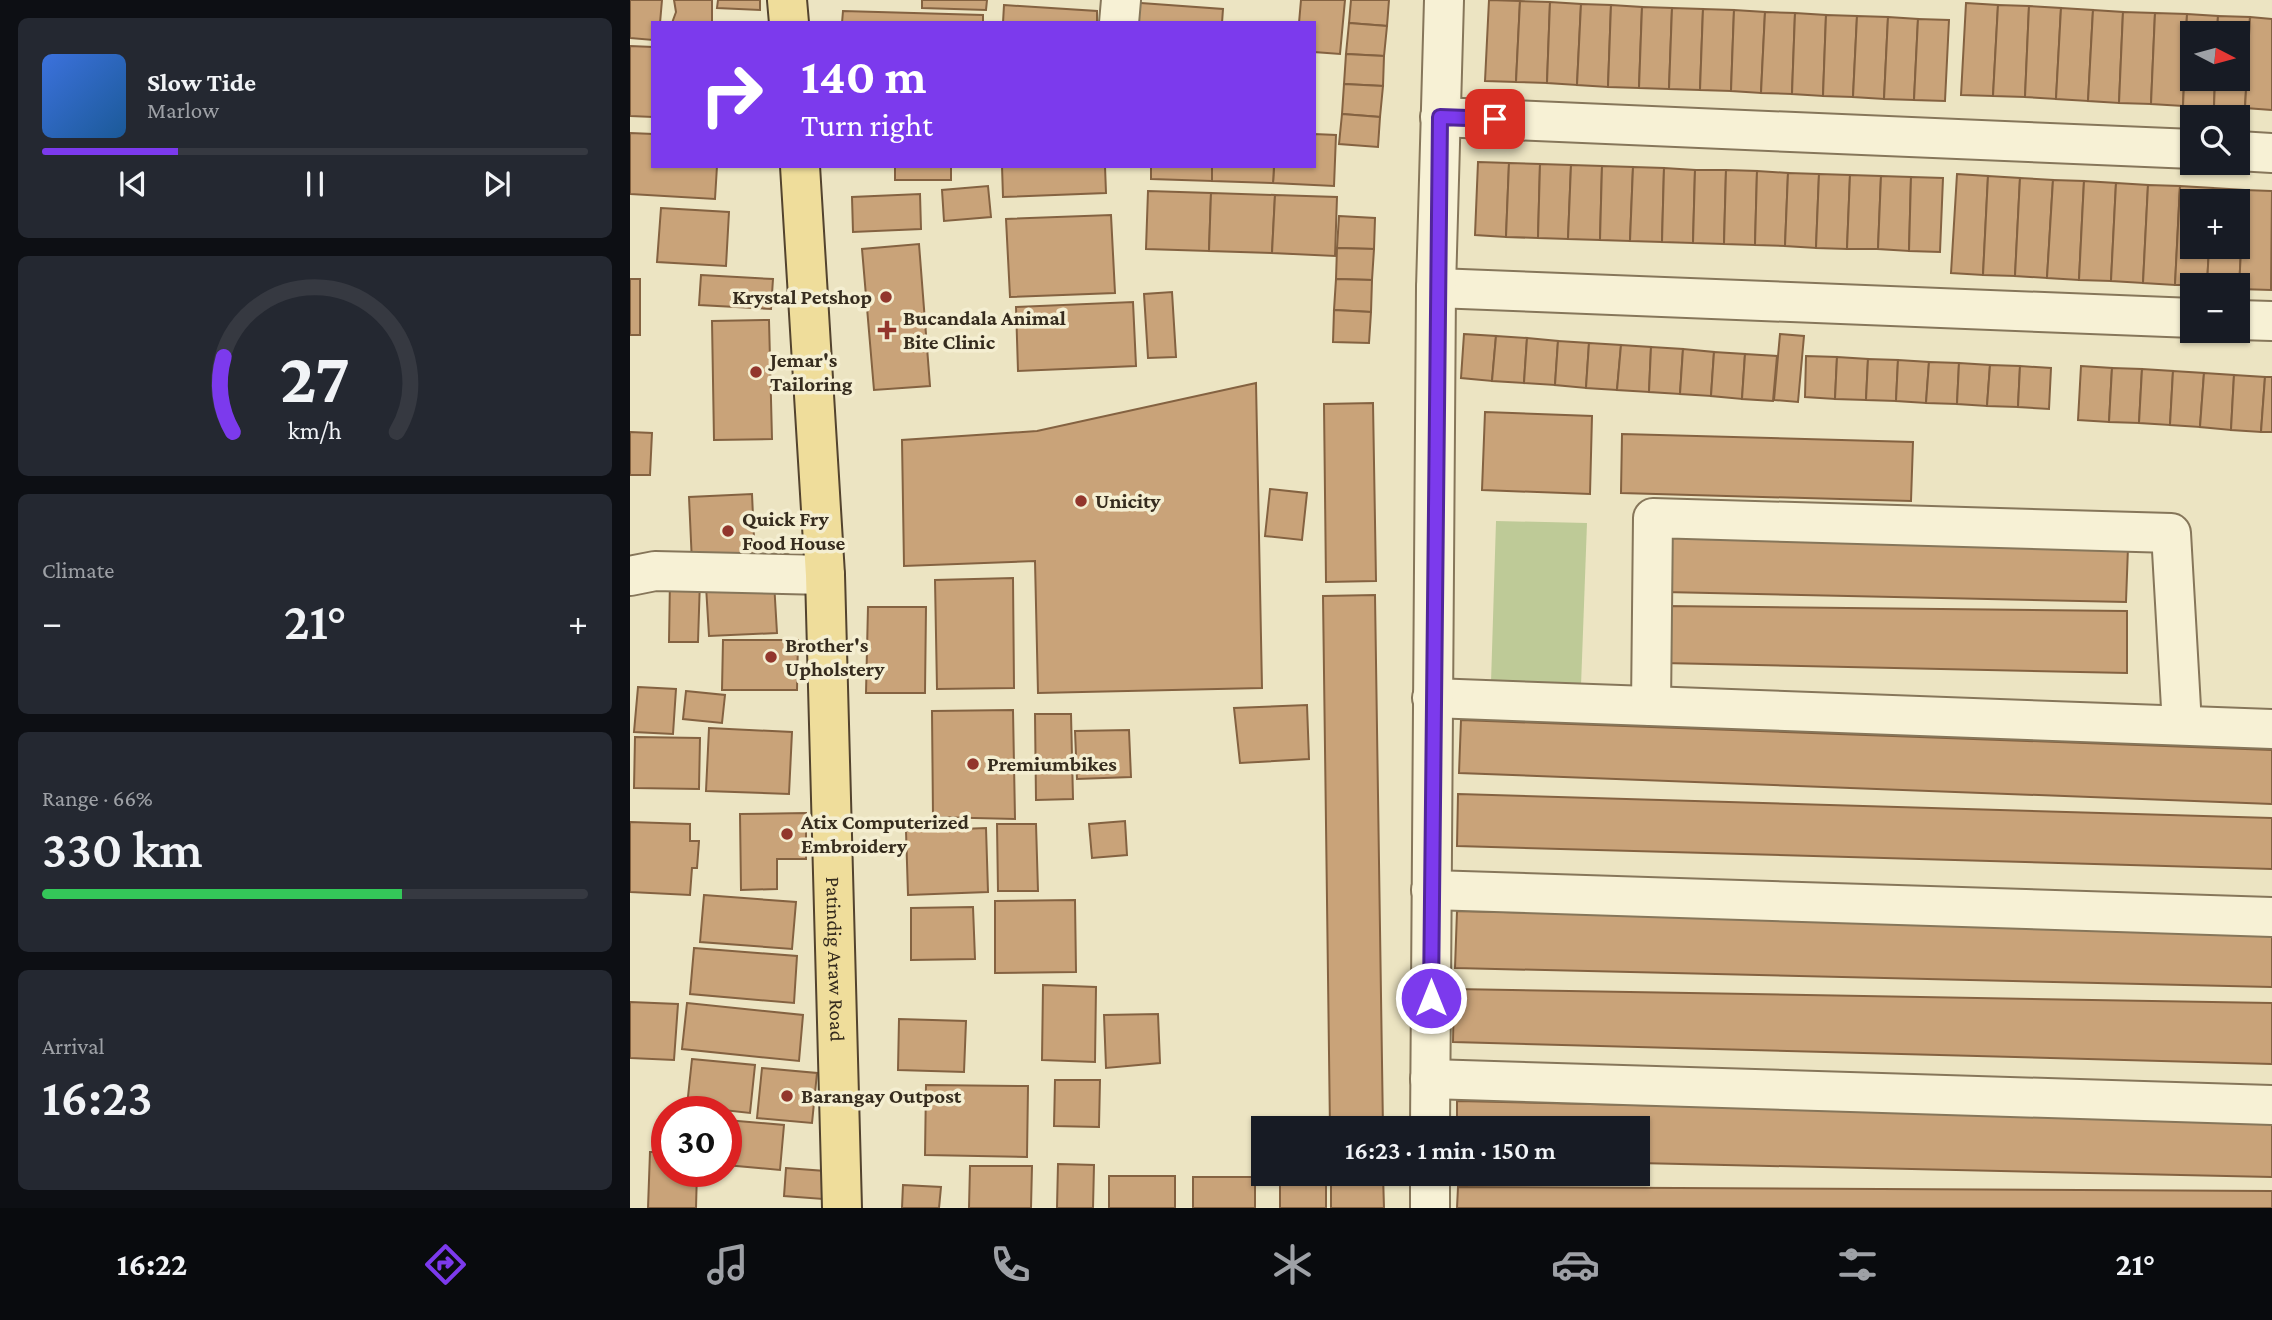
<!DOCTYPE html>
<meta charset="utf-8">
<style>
body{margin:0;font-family:"Crimson Pro",serif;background:#242831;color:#f1f3f6;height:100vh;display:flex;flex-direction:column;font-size:26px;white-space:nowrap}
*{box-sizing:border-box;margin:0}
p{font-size:23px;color:#9ea1a6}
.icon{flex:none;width:38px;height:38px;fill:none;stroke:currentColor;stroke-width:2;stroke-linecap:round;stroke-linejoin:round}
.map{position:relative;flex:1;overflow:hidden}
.side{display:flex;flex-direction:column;gap:18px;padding:18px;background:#0d0f14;width:630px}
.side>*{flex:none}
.hud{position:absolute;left:21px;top:21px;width:665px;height:147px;border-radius:0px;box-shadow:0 2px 5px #0004;background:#7c3aed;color:#fff;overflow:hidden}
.needle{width:46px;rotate:96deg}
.buttons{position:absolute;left:1550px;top:21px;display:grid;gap:14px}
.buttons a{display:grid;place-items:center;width:70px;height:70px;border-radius:0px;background:#171b24;box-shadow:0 2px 5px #0004;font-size:35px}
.speed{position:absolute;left:21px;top:1096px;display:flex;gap:14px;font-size:35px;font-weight:700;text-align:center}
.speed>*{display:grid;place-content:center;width:91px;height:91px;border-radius:50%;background:#171b24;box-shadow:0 2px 5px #0004;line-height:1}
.speed .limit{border:10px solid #d22;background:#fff;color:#111}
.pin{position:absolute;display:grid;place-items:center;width:60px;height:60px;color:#fff;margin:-30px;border-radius:14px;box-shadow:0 4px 10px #0006}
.me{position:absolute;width:77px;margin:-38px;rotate:0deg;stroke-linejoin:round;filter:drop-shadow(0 0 5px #0008)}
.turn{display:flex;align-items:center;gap:24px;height:147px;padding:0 35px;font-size:32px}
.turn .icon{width:91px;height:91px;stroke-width:2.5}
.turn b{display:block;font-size:49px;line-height:60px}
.big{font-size:52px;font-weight:600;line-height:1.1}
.side .widget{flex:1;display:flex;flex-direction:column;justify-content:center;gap:10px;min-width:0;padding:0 24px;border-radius:10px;background:#242831}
.side .dial{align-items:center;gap:0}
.dial svg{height:182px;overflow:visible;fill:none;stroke:#363941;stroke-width:7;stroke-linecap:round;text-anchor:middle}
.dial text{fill:#f1f3f6;stroke:none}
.song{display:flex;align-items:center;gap:21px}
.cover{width:84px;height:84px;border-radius:10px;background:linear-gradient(135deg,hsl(220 70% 55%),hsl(210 70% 35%))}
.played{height:7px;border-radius:4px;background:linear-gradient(90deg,#7c3aed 25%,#363941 25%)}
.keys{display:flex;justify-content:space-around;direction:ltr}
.heat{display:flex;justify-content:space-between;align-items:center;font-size:38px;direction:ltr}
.charge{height:10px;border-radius:5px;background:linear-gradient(90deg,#34c759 66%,#363941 0)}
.trip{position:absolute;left:621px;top:1116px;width:399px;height:70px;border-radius:0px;background:#171b24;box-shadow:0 2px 5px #0004;font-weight:600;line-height:70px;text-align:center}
.menu{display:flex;height:112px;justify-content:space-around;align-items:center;background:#090b0e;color:#9ea1a6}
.menu .icon{width:49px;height:49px}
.menu .current{color:#7c3aed}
.menu b{font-size:32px;color:#f1f3f6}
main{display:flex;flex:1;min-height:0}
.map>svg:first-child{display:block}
</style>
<main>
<section class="side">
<div class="widget">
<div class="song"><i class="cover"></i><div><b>Slow Tide</b><p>Marlow</p></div></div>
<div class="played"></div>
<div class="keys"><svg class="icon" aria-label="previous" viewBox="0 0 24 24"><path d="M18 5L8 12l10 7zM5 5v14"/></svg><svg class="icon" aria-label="pause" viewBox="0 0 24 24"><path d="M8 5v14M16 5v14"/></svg><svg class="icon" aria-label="next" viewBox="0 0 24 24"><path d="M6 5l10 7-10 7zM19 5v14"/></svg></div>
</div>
<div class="widget dial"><svg viewBox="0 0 100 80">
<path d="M14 69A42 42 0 1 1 86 69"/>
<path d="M14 69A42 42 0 0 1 10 36" stroke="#7c3aed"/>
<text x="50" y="56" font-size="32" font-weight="700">27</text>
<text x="50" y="72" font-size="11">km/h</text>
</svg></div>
<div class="widget"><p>Climate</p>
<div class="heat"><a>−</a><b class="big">21°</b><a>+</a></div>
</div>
<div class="widget"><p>Range · 66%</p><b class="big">330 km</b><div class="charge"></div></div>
<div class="widget"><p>Arrival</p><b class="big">16:23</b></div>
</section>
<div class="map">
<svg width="1642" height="1208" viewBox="0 0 1642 1208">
<rect width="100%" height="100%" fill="#ece4c2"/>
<path fill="#beca97" d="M866,521l91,2 -6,163 -90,-3z"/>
<g fill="#c9a379" stroke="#846241" stroke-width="2">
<path d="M0,0h32l-2,23h-7v17l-23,-2z"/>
<path d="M44,0h38v23h-40l4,-11z"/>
<path d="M88,0h42v10l-43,-2z"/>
<path d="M292,0h65l-1,10 -64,-2z"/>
<path d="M671,0h44l-5,54 -26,-2v-29h-15z"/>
<path d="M721,0h38l-2,26 -38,-3z"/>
<path d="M859,0l31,1 -4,81 -31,-1z"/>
<path d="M890,1l30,1 -3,81 -31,-1z"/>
<path d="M497,2l96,7 -1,14h-96z"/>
<path d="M920,2l31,2 -4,81 -30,-2z"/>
<path d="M1336,3l32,2 -5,91 -32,-1z"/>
<path d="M951,4l30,1 -3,82 -31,-2z"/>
<path d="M374,5l93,6v12h-94z"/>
<path d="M981,5l31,2 -3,81 -31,-1z"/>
<path d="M1368,5l31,1 -4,91 -32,-1z"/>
<path d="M1399,6l32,2 -5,91 -31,-2z"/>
<path d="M1012,7l30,1 -3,81 -30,-1z"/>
<path d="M1042,8l31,1 -3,81 -31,-1z"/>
<path d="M1431,8l32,2 -5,91 -32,-2z"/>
<path d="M1073,9l31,1 -3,81 -31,-1z"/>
<path d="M1104,10l31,2 -4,81 -30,-2z"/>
<path d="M1463,10l30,2 -4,91 -31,-2z"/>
<path d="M213,11l140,4v8h-141z"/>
<path d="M1135,12l30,1 -3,81 -31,-1z"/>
<path d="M1493,12l32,1 -4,91 -32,-1z"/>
<path d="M1165,13l31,2 -3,81 -31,-2z"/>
<path d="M1525,13l32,1 -4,92 -32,-2z"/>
<path d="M1557,14l31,2 -1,17h-24v46h22l-1,28 -31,-1z"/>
<path d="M1196,15l31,1 -4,81 -30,-1z"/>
<path d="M1227,16l31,1 -4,82 -31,-2z"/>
<path d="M1588,16l32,1 -5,91 -31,-1 1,-28h23v-46h-21z"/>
<path d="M1258,17l30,2 -4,81 -30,-1z"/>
<path d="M1620,17l22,2v91l-27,-2z"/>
<path d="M1288,19l31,1 -4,81 -31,-1z"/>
<path d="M719,23l38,3 -3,30 -38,-2z"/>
<path d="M0,46l23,1v70l-23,-1z"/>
<path d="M716,54l38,2 -1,30 -39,-2z"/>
<path d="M714,84l39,2 -3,31 -38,-3z"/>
<path d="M712,114l38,3 -2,30 -39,-3z"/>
<path d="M0,133l23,1v32h64l-2,33 -85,-5z"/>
<path d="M684,134l22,1 -2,51 -61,-3 1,-17h40z"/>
<path d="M848,162l31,1 -3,74 -31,-2z"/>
<path d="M879,163l31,1 -2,74 -32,-1z"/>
<path d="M910,164l31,1 -3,74 -30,-1z"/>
<path d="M941,165l31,1 -2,74 -32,-1z"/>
<rect x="265" y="166" width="56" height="14"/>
<path d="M372,166h103l1,27 -103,4z"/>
<path d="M521,166h61v15l-61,-2z"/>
<path d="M582,166h62l-1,17 -61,-2z"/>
<path d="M972,166l31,1 -3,74 -30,-1z"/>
<path d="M1003,167l31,1 -2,74 -32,-1z"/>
<path d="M1034,168l31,2 -2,73 -31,-1z"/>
<path d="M1065,170h31l-2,74 -31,-1z"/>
<path d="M1096,170l31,1 -2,74 -31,-1z"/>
<path d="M1127,171l31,2 -3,73 -30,-1z"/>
<path d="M1158,173l31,1 -3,74 -31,-2z"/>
<path d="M1189,174l31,1 -3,74 -31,-1z"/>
<path d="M1327,174l31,2 -5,99 -32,-2z"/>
<path d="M1220,175l31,1 -3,73h-31z"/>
<path d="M1251,176l30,1 -2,74 -31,-2z"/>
<path d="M1358,176l32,2 -5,98 -32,-1z"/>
<path d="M1281,177l32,1 -3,74 -31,-1z"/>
<path d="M1390,178l33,2 -6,98 -32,-2z"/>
<path d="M1423,180l31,1 -5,99 -32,-2z"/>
<path d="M1454,181l32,2 -5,98 -32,-1z"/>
<path d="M1486,183l32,2 -5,98 -32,-2z"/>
<path d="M1518,185l32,1 -5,99 -32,-2z"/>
<path d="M358,186l3,31 -47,4 -2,-31z"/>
<path d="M1550,186l33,2 -1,13h-19v46h16l-2,38h-32z"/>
<path d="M1583,188l31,2 -5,99 -1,-4h-31l2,-38h29v-46h-26z"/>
<path d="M1614,190l28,1 -1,99 -32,-1z"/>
<path d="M518,191l63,2 -2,58 -63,-2z"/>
<path d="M581,193l64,2 -3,58 -63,-2z"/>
<path d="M290,194l1,35 -68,3 -1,-35z"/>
<path d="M645,195l62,2 -2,59 -63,-3z"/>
<path d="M31,208l68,4 -3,54 -69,-4z"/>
<path d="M481,215l4,78 -105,4 -4,-78z"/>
<path d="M709,216l36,2 -1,31 -37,-1z"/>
<path d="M289,244l11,142 -56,4 -12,-141z"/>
<path d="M707,248l37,1 -2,31 -36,-1z"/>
<path d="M71,275l72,4 -2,30 -72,-4z"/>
<rect x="0" y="279" width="10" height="56"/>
<path d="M706,279l36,1 -1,32 -37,-2z"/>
<path d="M542,292l4,65 -28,1 -4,-64z"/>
<path d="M503,302l3,64 -118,5 -2,-64z"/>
<path d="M704,310l37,2 -2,31 -36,-1z"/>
<path d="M139,320l3,119 -58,1 -2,-119z"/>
<path d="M834,334l32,2 -4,45 -31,-3z"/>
<path d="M1150,334l24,2 -6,66 -24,-2z"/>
<path d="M866,336l31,2 -3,45 -32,-2z"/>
<path d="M897,338l31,3 -3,44 -31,-2z"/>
<path d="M928,341l31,2 -3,45 -31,-3z"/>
<path d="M959,343l32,2 -4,45 -31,-2z"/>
<path d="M991,345l30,2 -2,45 -32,-2z"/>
<path d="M1021,347l32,2 -3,45 -31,-2z"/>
<path d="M1053,349l31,3 -3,44 -31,-2z"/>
<path d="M1084,352l31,2 -3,45 -31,-3z"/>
<path d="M1115,354l32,2 -4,45 -31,-2z"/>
<path d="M1176,356l31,1 -2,42 -30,-2z"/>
<path d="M1207,357l31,2 -2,41 -31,-1z"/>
<path d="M1238,359l30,1 -2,41 -30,-1z"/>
<path d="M1268,360l31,2 -3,41 -30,-2z"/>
<path d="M1299,362l30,1 -2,41 -31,-1z"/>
<path d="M1329,363l31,2 -3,41 -30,-2z"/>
<path d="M1360,365l30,1 -2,41 -31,-1z"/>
<path d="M1390,366l31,2 -2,41 -31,-2z"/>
<path d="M1451,366l31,2 -3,54 -31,-2z"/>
<path d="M1482,368l30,1 -3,54 -30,-1z"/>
<path d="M1512,369l31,2 -3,54 -31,-2z"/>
<path d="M1543,371l31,2 -4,54 -30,-2z"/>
<path d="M1574,373l30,2 -3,55 -31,-3z"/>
<path d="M1604,375l31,2 -4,55 -30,-2z"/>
<path d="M1635,377h7v55h-11z"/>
<path d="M626,383l6,305 -224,5 -3,-132 -131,5 -2,-126 135,-9z"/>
<path d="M743,403l3,178 -50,1 -2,-178z"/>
<path d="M855,412l107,4 -2,78 -108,-4z"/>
<path d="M0,432l22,1 -2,42h-20z"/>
<path d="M992,434l291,8 -2,59 -290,-8z"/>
<path d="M640,489l37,4 -5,47 -37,-4z"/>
<path d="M122,494l3,67 -63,2 -3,-66z"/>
<path d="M1035,537l463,10 -2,55 -462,-10z"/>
<path d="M383,578l1,110 -77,1 -2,-109z"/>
<path d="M40,579l30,1 -2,62h-29z"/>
<path d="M144,582l3,51 -68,3 -3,-50z"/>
<path d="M745,595l8,534h-53l-7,-533z"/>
<path d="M1036,606l461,5v62l-464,-10z"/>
<path d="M238,607h58l-1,86h-59z"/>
<path d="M93,640h75l-1,50h-75z"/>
<path d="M8,687l38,2 -3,45 -39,-2z"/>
<path d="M56,691l39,4 -3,28 -39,-4z"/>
<path d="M677,705l2,54 -69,4 -6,-55z"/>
<path d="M383,710l2,109 -82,-2 -1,-106z"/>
<path d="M405,714h36l2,85 -37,1z"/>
<path d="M831,720l811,30v54l-813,-31z"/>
<path d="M79,728l83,4 -3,62 -83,-3z"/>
<path d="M499,730l2,47 -54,2 -2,-48z"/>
<path d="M5,737l65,1 -1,51 -65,-1z"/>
<path d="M828,794l814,24v51l-815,-23z"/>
<path d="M176,813v46h-29v30l-36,1 -1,-76z"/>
<path d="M495,821l2,34 -35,3 -3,-34z"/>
<path d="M0,822l60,2v17h9l-2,27h-5l-2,27 -60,-3z"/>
<path d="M367,824h39l2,67h-40z"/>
<path d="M356,828l2,64 -80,3 -2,-64z"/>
<path d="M74,895l92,7 -4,47 -92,-7z"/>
<path d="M445,900l1,72 -81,1v-72z"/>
<path d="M343,907l2,52 -64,1v-52z"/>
<path d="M827,911l815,18v58l-817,-19z"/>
<path d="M64,948l103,8 -3,47 -104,-9z"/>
<path d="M413,985l53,2 -1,75 -53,-2z"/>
<path d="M824,989l818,14v61l-819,-22z"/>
<path d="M0,1002l48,2 -4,56 -44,-2z"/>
<path d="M57,1003l116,12 -4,46 -117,-12z"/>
<path d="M528,1014l2,49 -54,5 -2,-53z"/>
<path d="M269,1019l67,2 -2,51 -66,-2z"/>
<path d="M62,1059l63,6 -5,48 -63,-7z"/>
<path d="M132,1068l55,5 -5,50 -55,-5z"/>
<path d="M425,1080h45l-1,47 -45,-1z"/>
<path d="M296,1085l102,1 -1,71 -102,-2z"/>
<path d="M827,1101l815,18v58l-634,-14v-34h-181z"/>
<path d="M96,1120l58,5 -4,45 -54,-5z"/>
<path d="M20,1152h17v19h30l-1,37h-48z"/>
<path d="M428,1164l36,1 -1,43h-36z"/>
<path d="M340,1166h62l-1,42h-62z"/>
<path d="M156,1168l39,3 -2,28 -39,-3z"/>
<rect x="650" y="1174" width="46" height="34"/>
<path d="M701,1174h52l1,34h-53z"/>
<rect x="479" y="1176" width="66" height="32"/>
<rect x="563" y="1177" width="62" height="31"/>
<path d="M273,1185l38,2 -2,21h-37z"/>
<path d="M828,1187l814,4v17h-815z"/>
</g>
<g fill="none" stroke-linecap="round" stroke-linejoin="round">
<defs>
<g id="minor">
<path d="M489,23l2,-23"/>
<path d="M810,117l753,32"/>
<path d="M1608,151l34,2"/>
<path d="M806,288l757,30"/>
<path d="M1608,320l34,1"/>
<path d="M0,576l25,-5 170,4"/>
<path d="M802,698l840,31"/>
<path d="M1021,706l2,-188 518,15 11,192"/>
<path d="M801,890l841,27"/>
<path d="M800,1079l842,26"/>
<path d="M800,1129l6,-841 8,-288"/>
<path d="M800,1208v-34"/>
</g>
<g id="major">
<path d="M157,0l2,23"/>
<path id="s1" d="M170,166l25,409 17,633"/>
</g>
</defs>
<use href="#minor" stroke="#86765a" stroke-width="42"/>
<use href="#major" stroke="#53432e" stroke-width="42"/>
<use href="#minor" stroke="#f7f1d5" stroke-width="38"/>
<use href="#major" stroke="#efdd9b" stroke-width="38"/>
</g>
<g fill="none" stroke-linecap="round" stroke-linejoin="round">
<defs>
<path id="route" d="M801,998l9,-881 55,2"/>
</defs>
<use href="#route" stroke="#51269a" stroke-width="18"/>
<use href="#route" stroke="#7c3aed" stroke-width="12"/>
</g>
<g fill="#92362c" stroke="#f4eed1" stroke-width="2.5">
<circle cx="256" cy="297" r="7"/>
<path d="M253.5 319.5h7v7h7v7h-7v7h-7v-7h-7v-7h7z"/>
<circle cx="126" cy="372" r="7"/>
<circle cx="451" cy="501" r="7"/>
<circle cx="98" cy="531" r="7"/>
<circle cx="141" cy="657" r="7"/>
<circle cx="343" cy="764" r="7"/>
<circle cx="157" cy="834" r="7"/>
<circle cx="157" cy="1096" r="7"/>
</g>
<g text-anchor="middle" stroke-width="7" stroke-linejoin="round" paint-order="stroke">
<g font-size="21" font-weight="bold" fill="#362c1e" stroke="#f4eed1" text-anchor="start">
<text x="242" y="304" text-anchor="end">Krystal Petshop</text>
<text x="273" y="325">Bucandala Animal<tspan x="273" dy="24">Bite Clinic</tspan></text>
<text x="140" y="367">Jemar's<tspan x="140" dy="24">Tailoring</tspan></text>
<text x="465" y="508">Unicity</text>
<text x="112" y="526">Quick Fry<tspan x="112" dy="24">Food House</tspan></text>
<text x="155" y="652">Brother's<tspan x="155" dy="24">Upholstery</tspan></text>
<text x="357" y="771">Premiumbikes</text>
<text x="171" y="829">Atix Computerized<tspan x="171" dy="24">Embroidery</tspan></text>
<text x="171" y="1103">Barangay Outpost</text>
</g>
<g font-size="21" fill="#362c1e" stroke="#f4eed1">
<text dy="7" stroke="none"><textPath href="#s1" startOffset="794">Patindig Araw Road</textPath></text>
</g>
</g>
</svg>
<div class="buttons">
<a><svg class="needle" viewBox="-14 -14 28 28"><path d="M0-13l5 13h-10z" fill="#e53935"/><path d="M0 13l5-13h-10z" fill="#9ea1a6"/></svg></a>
<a><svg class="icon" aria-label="search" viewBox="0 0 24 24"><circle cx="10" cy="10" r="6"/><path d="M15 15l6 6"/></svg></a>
<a>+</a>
<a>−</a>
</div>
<div class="speed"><div class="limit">30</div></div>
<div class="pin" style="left:865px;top:119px;background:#d93025"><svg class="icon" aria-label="arrive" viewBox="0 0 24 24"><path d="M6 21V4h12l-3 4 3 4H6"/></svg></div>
<svg class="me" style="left:801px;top:998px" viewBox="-20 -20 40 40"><circle r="17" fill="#7c3aed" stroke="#fff" stroke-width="3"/><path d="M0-11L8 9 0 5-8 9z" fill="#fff"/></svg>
<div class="trip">16:23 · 1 min · 150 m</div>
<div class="hud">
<div class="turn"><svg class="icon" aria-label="right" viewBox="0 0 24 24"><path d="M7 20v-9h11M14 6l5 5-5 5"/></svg><div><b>140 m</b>Turn right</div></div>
</div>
</div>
</main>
<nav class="menu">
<b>16:22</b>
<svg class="icon current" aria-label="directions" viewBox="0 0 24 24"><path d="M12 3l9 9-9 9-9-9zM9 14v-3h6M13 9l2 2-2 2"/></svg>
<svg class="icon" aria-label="music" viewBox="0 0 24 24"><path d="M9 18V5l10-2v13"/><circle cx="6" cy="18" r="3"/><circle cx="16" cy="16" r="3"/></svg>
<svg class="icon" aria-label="phone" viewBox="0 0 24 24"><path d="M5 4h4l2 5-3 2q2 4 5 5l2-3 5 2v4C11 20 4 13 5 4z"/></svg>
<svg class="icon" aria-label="climate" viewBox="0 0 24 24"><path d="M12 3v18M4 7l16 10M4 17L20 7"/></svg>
<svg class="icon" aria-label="car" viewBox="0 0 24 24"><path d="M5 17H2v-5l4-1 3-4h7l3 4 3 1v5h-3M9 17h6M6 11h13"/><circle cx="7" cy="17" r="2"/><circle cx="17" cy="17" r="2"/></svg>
<svg class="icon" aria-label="filters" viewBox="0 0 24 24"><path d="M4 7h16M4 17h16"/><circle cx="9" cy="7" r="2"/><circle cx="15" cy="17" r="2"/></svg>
<b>21°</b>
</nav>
